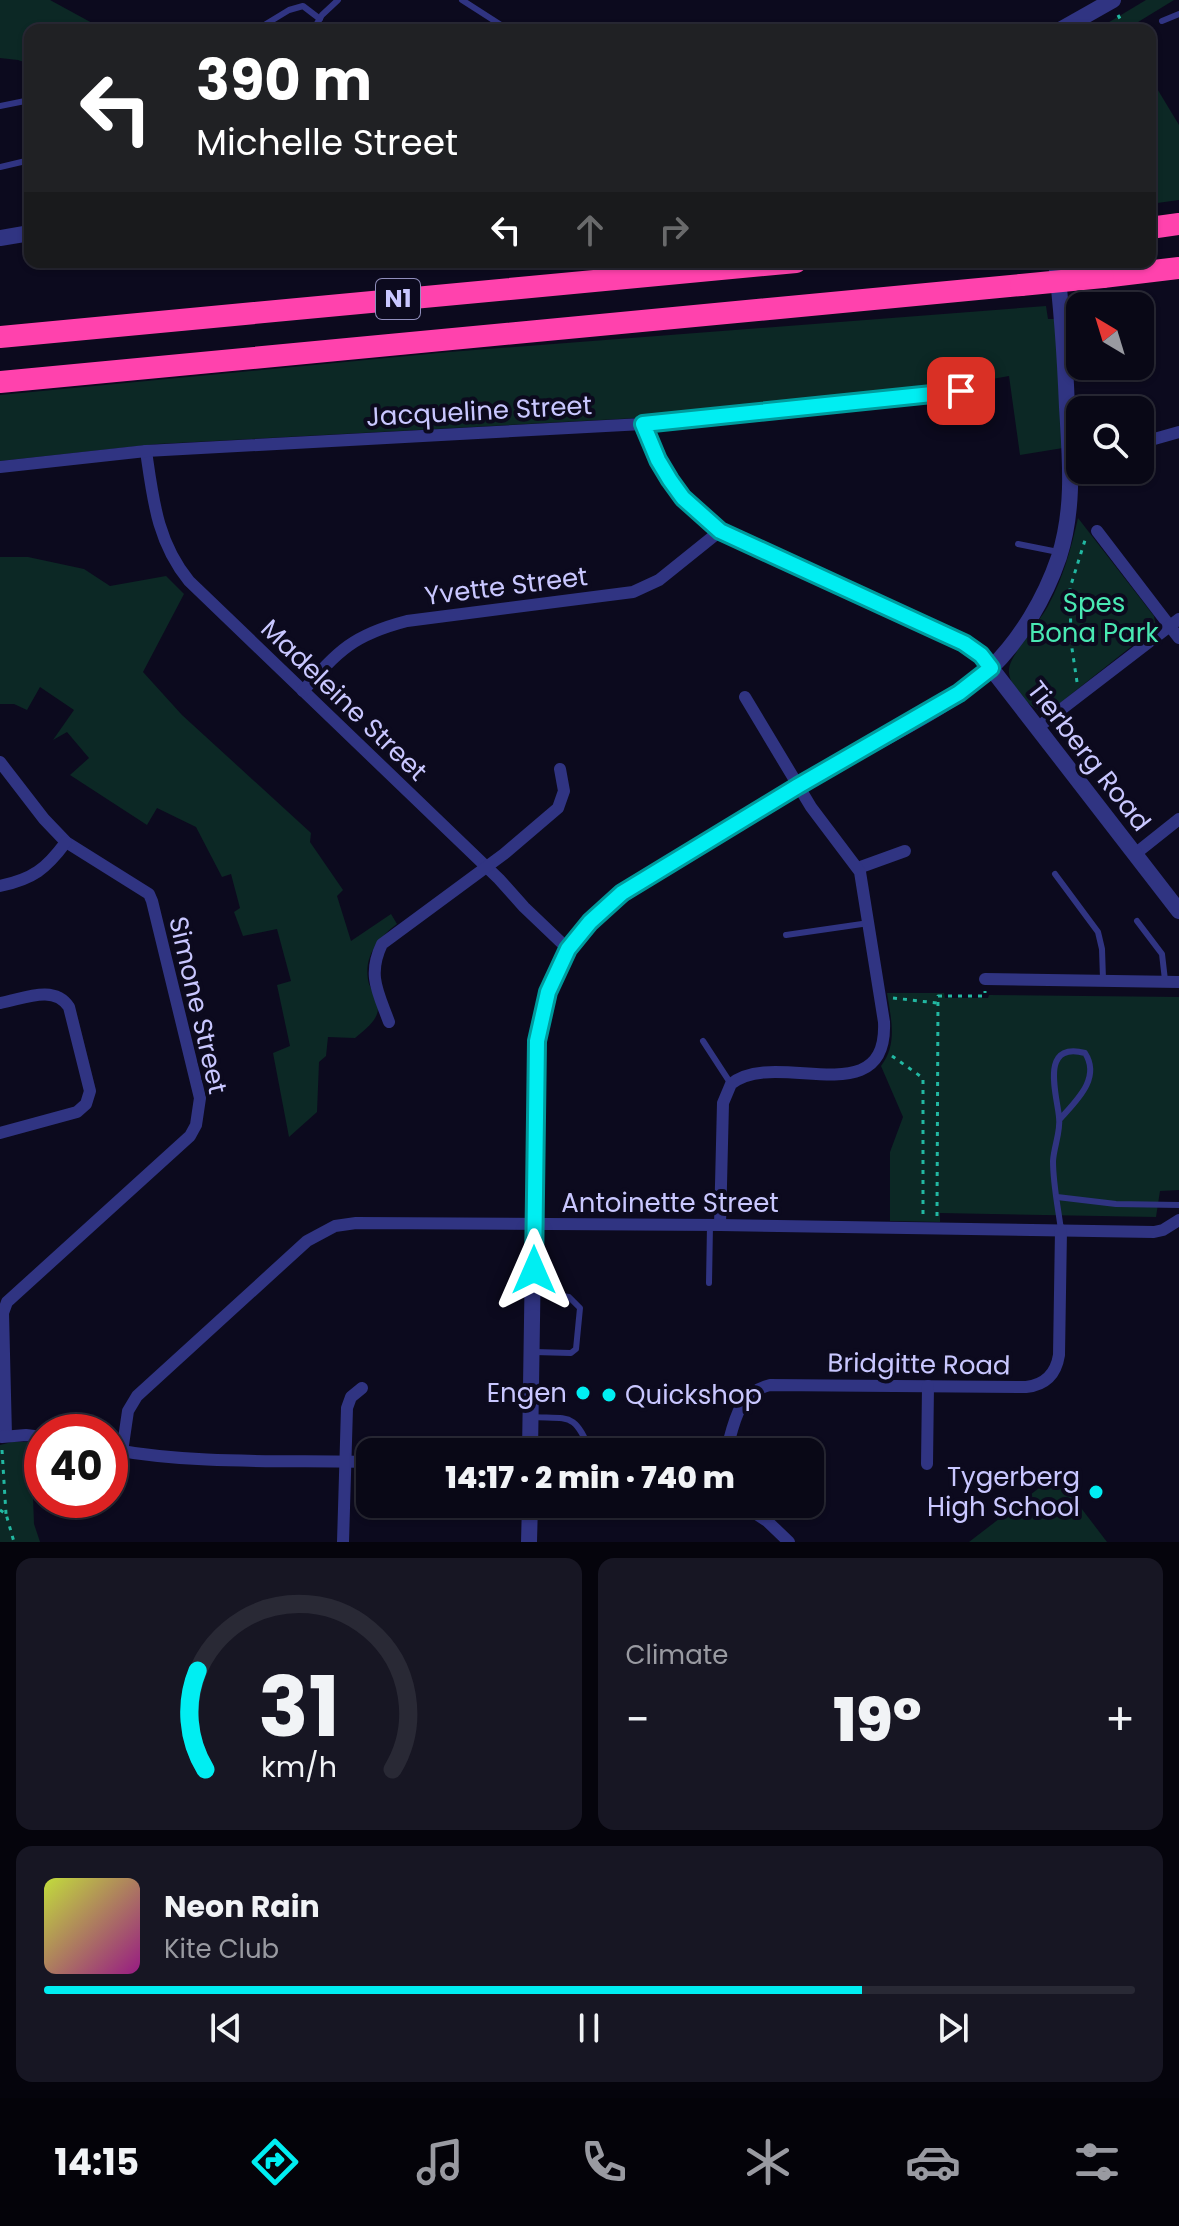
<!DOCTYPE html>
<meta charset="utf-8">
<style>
body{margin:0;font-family:Poppins,sans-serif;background:#171623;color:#f1f3f6;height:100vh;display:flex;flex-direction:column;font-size:30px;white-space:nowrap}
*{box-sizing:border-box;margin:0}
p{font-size:26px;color:#999aa1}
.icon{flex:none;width:44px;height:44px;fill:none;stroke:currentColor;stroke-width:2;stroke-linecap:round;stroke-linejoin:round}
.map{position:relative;height:1542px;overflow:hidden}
.sheet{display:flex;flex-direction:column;gap:16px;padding:16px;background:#05040c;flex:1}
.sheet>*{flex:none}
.banner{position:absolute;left:24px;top:24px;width:1132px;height:244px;border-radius:16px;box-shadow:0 2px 6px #0004,0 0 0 2px #292935;background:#202124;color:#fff;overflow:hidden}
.needle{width:52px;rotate:322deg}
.buttons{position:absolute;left:1066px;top:292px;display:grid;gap:16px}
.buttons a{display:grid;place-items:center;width:88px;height:88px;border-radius:16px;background:#090816;box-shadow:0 2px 6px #0004,0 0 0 2px #292935;font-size:40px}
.speed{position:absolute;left:24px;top:1414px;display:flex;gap:16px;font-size:40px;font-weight:700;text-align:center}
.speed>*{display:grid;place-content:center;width:104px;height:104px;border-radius:50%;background:#090816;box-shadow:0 2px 6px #0004,0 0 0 2px #292935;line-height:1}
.speed .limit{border:12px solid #d22;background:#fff;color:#111}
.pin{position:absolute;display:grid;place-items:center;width:68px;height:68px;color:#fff;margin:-34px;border-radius:16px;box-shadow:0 4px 12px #0006}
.me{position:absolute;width:88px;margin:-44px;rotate:0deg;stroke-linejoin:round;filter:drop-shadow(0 0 6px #0008)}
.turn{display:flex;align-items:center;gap:28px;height:168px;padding:0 40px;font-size:36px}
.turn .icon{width:104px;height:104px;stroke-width:2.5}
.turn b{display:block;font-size:56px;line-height:68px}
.lanes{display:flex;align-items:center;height:76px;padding:0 40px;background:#0003;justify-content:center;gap:40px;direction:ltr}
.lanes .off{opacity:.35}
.big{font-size:60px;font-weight:800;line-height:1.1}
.sheet .card{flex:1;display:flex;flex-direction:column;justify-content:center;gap:12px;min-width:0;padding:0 28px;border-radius:16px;background:#171623}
.sheet .dial{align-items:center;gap:0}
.dial svg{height:208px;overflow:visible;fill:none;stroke:#292935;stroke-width:7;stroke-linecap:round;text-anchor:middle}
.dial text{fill:#f1f3f6;stroke:none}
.song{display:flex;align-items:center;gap:24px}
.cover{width:96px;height:96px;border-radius:12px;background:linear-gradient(135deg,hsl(70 70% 55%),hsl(310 70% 35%))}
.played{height:8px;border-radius:4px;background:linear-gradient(90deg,#00eef2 75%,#292935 75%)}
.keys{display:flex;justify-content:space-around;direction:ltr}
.heat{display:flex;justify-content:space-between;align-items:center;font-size:44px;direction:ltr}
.sheet .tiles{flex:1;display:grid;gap:16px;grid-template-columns:1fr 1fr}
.card:last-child{grid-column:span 2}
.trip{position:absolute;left:356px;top:1438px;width:468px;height:80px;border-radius:16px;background:#090816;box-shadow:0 2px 6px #0004,0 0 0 2px #292935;font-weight:800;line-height:80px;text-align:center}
.dock{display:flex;height:128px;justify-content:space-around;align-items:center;background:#040309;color:#999aa1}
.dock .icon{width:56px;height:56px}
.dock .selected{color:#00eef2}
.dock b{font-size:36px;color:#f1f3f6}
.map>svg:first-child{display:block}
</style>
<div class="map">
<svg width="1179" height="1542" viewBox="0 0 1179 1542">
<rect width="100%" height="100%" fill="#0c0a1e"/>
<g fill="#0c2825">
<path d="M0,0h50l55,30h-75v34l-12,-4 -18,-2z"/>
<path d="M1146,0h28l-49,30h-29z"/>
<path d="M1150,77l29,48v75l-29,4z"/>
<path d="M1046,306l2,13h7l8,129 -43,7 -11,-79 -34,6 -5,-6c-21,-3 -19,7 -35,13l-298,29 -480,26 -157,17v-66l449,-43z"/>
<path d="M1078,518l76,98 2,11 -101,80 -14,4c-13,-4 -34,-27 -32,-42 1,-14 31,-48 39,-63 15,-28 23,-57 30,-88z"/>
<path d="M0,557h28l56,12 26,17 56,-10 18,18 -41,78 39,43 129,118 -1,9 33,48 -6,6 14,45 40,-27 6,10c-19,14 -35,34 -28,60 3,7 9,17 9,24 0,13 -14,22 -23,30l-27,-1 -2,19 -7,6 -2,50 -28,25 -16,-84 17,-7 -13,-61 14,-4 -14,-52 -34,7 -9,-24 6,-4 -9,-34 -9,3 -26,-50 -39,-19 -10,17 -77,-50 19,-17 -22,-26 -14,8 21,-30 -34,-23 -13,23 -13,-6h-14z"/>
<path d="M887,993h57l1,5h43l1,-3 190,2v193l-19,1 -4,26 -216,-4v9l-50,-1v-69l13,-35 -22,-51c17,-22 10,-47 6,-73z"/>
<path d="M12,1442h19l3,82 6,18h-40v-97z"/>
<path d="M1056,1475l51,67h-138z"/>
</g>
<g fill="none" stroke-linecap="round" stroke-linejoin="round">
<g stroke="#22b8a2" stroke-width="3" stroke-dasharray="4 6" stroke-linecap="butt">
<path d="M1118,15l7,13 -3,2"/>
<path d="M1077,682l-6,-40 -1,-54 16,-51"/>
<path d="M893,998l44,5"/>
<path d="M892,1056l31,22v138"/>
<path d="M937,1216l1,-220h47v-5"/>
<path d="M2,1450l4,64"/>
<path d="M0,1510l6,4 8,28"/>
</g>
<g stroke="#303482" stroke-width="6">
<path d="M462,0l39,25"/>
<path d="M1162,21l17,-7"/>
<path d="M266,24l23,-14 14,-4 17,13"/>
<path d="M313,30l9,-15 16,-15"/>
<path d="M0,106l30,-6"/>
<path d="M0,167l30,-7"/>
<path d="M1018,544l40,8"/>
<path d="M1055,874l43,58 4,17 1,30"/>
<path d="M1137,921l25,33 3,26"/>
<path d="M786,935l83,-12"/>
<path d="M703,1041l28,43"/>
<path d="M1060,1119c17,-19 41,-41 25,-66 -46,-12 -28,42 -26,64 2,14 -5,29 -6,44 0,23 5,46 8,69"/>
<path d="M1057,1197l59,7 63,1"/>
<path d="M709,1283l1,-58"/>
<path d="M534,1352l37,1 5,-4 4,-41 -11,-11 -35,-5"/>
<path d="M531,1417c40,2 43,-5 60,35"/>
</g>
<g stroke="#303482" stroke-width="12">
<path d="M643,424l15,36 12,20 13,18 37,33 244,112 17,12 10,13"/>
<path d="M1140,443l39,-11"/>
<path d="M146,451c7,48 11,91 43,130l310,298 25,28 44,42"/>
<path d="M0,467l146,-16 497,-27 318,-33"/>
<path d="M1097,531l82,107"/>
<path d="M303,691c36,-41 50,-56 104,-70l226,-29 26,-12 61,-49"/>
<path d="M1037,728l142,-109"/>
<path d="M0,762l44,57 22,23 83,52 3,7 48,197 -4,27 -6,11 -183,166 -4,11 3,123"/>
<path d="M1135,854l44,-35"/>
<path d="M858,868l47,-17"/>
<path d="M0,886c33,-7 46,-17 66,-44"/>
<path d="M985,979l194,3"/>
<path d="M0,1003c23,-4 54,-19 69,4l21,84 -4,13 -9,8 -77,21"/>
<path d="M389,1022c-11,-30 -22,-47 -7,-78l122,-90 54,-46 6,-17 -4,-22"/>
<path d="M720,1225l3,-122 8,-19c44,-37 157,32 153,-62l-24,-150 -49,-65 -66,-110"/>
<path d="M2,1437l24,-2 16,2"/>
<path d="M110,1449c85,16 174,11 260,13"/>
<path d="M122,1452l6,-41 9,-15 170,-155 28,-15 21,-3 364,2 434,7 9,-2 16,-10"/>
<path d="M726,1452c8,-28 11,-59 44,-67l256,2c19,-2 30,-13 33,-32l2,-125"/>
<path d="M927,1464l1,-78"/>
<path d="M741,1504l26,17 22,21"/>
<path d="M343,1542l4,-134 4,-11 11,-9"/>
</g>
<g stroke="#303482" stroke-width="16">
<path d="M1060,30l53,-30"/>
<path d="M0,238l30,-5"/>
<path d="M991,668l188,243"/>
<path d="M530,1452l6,-394c7,-122 75,-160 170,-216 50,-29 100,-60 151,-89 43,-24 97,-50 133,-84 31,-30 55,-71 69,-112 16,-50 11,-99 8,-150 -2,-49 -5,-97 -11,-145"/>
<path d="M529,1542l1,-38"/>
</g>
<g stroke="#ff42ad" stroke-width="22">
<path d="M1150,228l29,-4"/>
<path d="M1103,277l76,-9"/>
<path d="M0,337l796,-75"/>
<path d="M0,382l1021,-97"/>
</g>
<path stroke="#ff42ad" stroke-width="22" d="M1021,285l82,-8"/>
</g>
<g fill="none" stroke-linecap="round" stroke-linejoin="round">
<defs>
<path id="route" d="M534,1270l3,-229 11,-49 20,-43 22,-27 32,-29 176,-107 161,-93 32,-25 -10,-13 -17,-12 -244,-112 -37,-33 -13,-18 -12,-20 -15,-36 318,-33"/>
</defs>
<use href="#route" stroke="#009b9d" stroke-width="20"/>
<use href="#route" stroke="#00eef2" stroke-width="14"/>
</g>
<g fill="#00eef2" stroke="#0c0a1e" stroke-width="3">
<circle cx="583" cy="1393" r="8"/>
<circle cx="609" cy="1395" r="8"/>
<circle cx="1096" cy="1492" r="8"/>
</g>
<g text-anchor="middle" stroke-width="8" stroke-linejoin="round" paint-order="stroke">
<rect fill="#0c0a1e" stroke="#908ebc" stroke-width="2" x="376" y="279" width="44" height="40" rx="6"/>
<g font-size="24" font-weight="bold" fill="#c9c7ff">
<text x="398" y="307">N1</text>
</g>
<g font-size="26" fill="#c9c7ff" stroke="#0c0a1e">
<text transform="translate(479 411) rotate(-3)" y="9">Jacqueline Street</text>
<text transform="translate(506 586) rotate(-7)" y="9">Yvette Street</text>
<text transform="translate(344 700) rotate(44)" y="9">Madeleine Street</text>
<text transform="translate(1089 756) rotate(52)" y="9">Tierberg Road</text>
<text transform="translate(198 1005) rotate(77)" y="9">Simone Street</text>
<text x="670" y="1212">Antoinette Street</text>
<text transform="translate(919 1364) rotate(1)" y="9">Bridgitte Road</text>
</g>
<g font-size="26" fill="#49e9b3" stroke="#0c0a1e">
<text x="1094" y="612">Spes<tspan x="1094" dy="30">Bona Park</tspan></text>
</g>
<g font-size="26" fill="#c9c7ff" stroke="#0c0a1e" text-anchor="end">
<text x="567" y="1402">Engen</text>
<text x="625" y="1404" text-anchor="start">Quickshop</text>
<text x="1080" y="1486">Tygerberg<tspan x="1080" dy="30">High School</tspan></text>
</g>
</g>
</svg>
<div class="buttons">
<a><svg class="needle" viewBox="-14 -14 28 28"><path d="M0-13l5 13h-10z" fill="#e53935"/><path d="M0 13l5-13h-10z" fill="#999aa1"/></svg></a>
<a><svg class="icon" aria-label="search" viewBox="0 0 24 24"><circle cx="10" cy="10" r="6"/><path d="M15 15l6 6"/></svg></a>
</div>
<div class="speed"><div class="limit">40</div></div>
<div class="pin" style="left:961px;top:391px;background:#d93025"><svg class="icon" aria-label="arrive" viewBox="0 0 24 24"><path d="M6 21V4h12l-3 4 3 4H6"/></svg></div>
<svg class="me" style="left:534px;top:1270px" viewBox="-20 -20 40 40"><path d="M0-17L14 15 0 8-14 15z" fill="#00eef2" stroke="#fff" stroke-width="4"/></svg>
<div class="trip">14:17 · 2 min · 740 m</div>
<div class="banner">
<div class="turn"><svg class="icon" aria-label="left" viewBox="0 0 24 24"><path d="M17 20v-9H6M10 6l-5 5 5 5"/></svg><div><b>390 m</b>Michelle Street</div></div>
<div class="lanes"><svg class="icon" aria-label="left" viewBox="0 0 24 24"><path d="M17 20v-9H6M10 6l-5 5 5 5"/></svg><svg class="icon off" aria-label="ahead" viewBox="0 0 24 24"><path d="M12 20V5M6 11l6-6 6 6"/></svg><svg class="icon off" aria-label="right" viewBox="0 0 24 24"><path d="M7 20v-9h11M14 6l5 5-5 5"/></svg></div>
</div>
</div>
<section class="sheet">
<div class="tiles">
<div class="card dial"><svg viewBox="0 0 100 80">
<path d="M14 69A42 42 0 1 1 86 69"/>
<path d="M14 69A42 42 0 0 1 11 31" stroke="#00eef2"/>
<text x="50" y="56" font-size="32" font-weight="700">31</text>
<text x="50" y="72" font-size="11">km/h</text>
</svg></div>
<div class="card"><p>Climate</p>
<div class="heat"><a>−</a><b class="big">19°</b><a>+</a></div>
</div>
<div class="card">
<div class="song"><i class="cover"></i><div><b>Neon Rain</b><p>Kite Club</p></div></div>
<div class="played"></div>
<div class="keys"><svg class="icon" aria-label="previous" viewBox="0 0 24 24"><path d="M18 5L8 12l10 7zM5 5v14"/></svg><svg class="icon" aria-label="pause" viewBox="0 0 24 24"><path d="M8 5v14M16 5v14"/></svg><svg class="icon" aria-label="next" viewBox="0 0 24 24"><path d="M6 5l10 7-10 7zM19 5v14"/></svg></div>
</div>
</div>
</section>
<nav class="dock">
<b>14:15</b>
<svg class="icon selected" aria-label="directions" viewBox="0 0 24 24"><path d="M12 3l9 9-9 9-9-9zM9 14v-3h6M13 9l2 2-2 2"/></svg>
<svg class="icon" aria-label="music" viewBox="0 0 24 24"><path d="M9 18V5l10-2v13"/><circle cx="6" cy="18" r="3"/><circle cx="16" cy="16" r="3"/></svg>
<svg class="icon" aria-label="phone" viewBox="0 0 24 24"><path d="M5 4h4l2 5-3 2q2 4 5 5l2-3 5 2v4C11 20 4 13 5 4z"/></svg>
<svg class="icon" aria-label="climate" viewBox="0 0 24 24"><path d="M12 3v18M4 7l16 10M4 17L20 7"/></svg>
<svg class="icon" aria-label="car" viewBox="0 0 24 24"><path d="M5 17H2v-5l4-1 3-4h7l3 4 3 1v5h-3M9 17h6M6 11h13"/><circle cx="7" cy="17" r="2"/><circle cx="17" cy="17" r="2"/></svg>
<svg class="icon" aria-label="filters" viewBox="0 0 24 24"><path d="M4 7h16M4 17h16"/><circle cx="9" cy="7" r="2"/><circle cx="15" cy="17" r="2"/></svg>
</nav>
